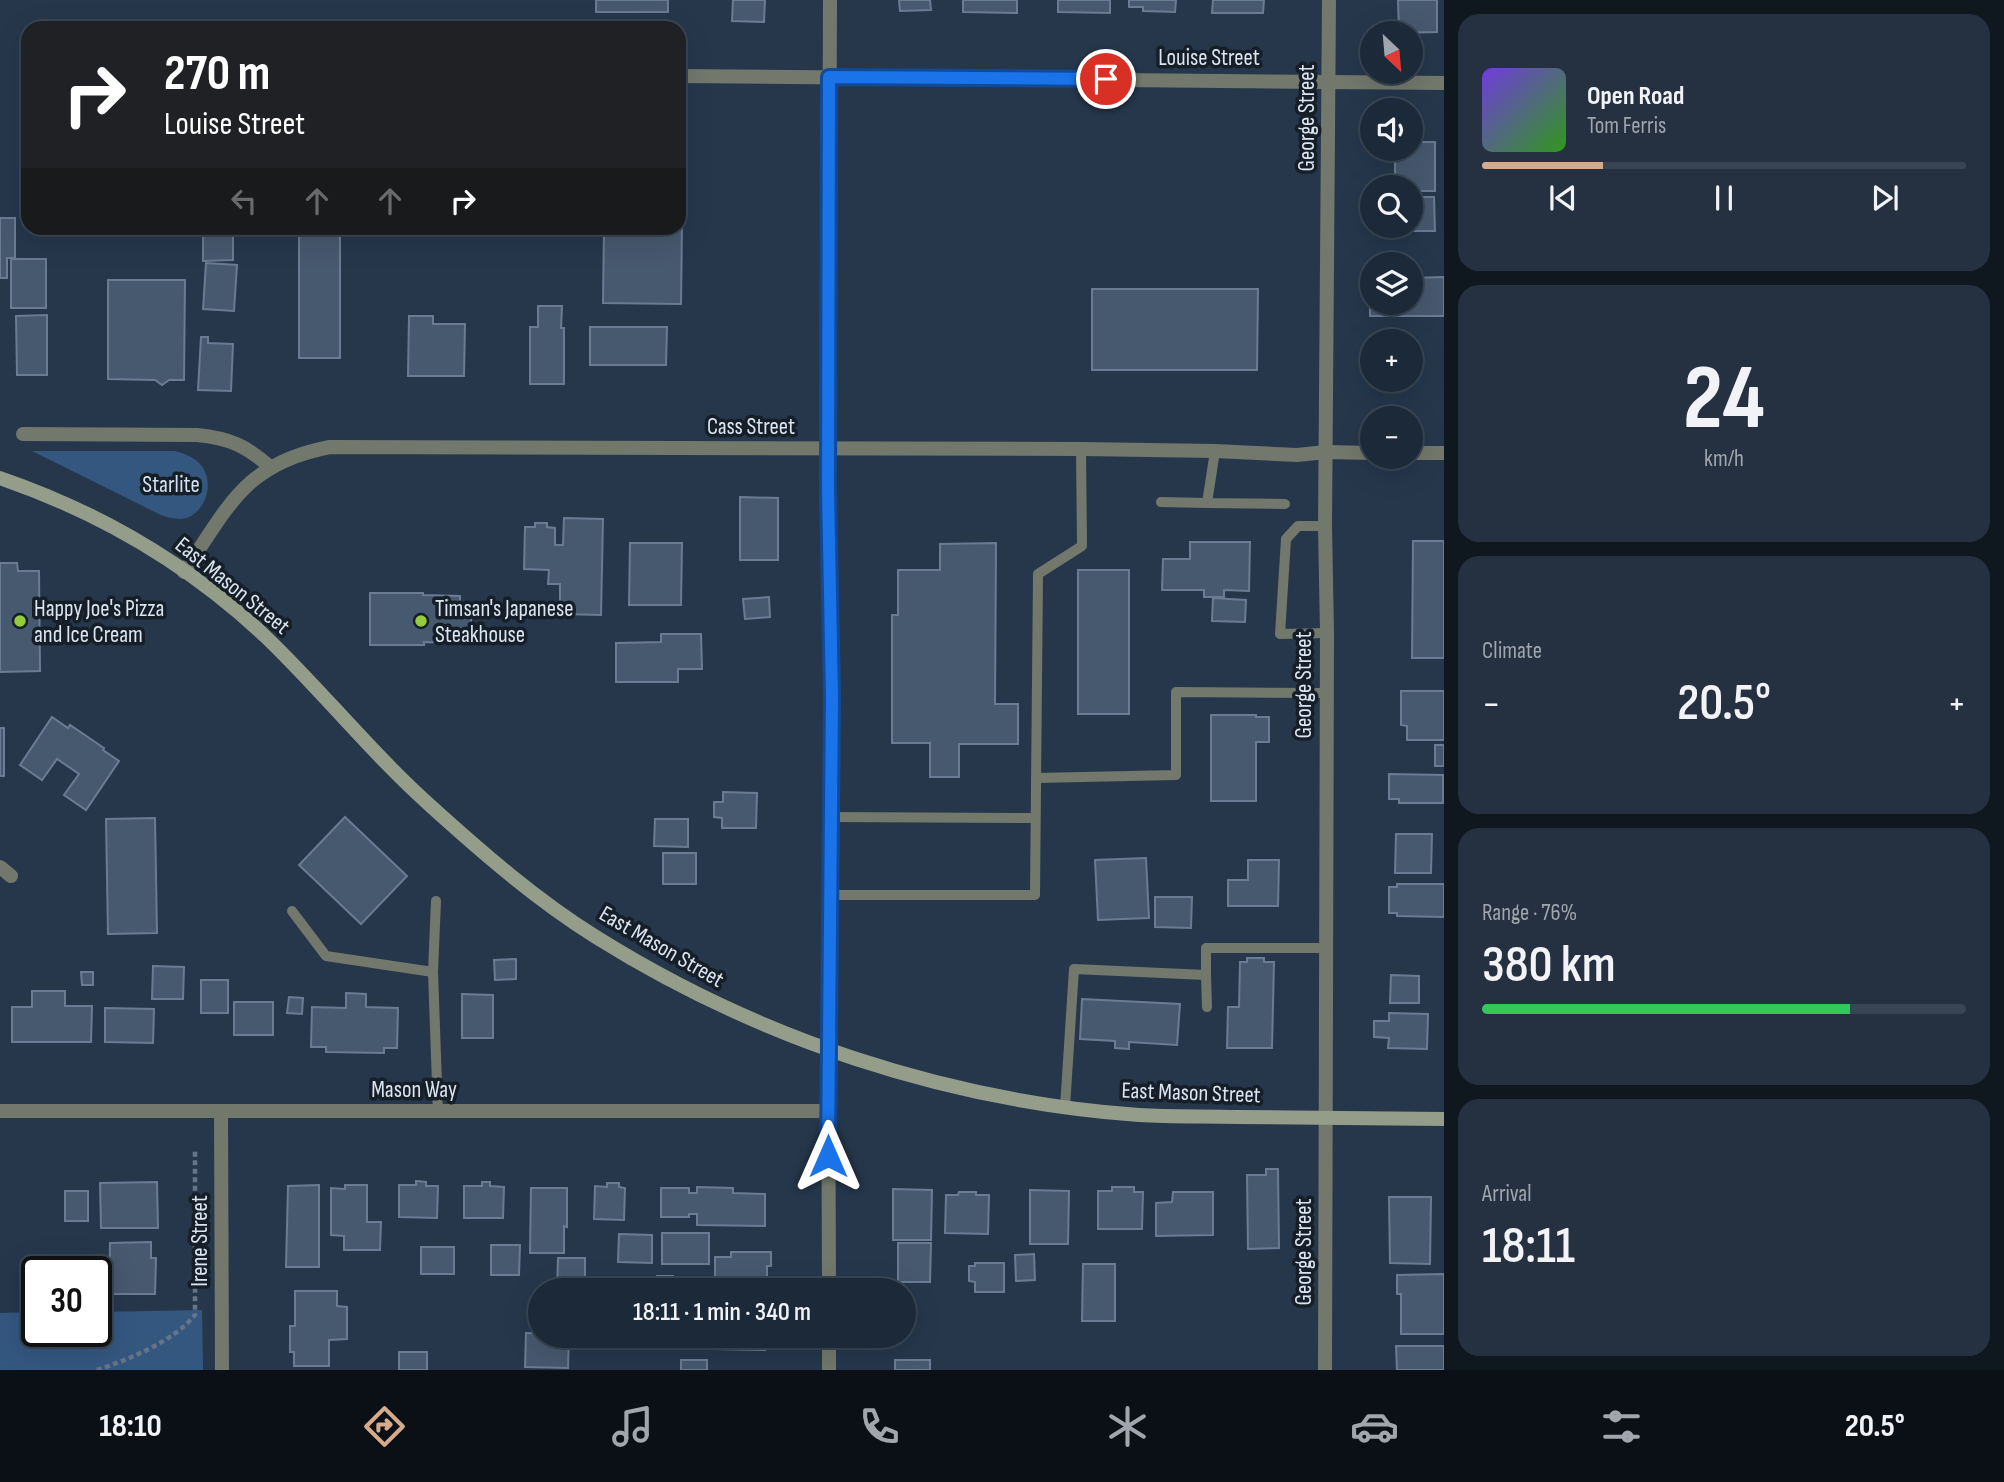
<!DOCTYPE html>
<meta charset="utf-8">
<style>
body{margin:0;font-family:"Sofia Sans Condensed",sans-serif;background:#253141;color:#f1f3f6;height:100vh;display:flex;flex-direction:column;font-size:26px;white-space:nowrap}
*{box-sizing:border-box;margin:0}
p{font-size:23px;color:#a0a6ae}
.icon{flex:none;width:38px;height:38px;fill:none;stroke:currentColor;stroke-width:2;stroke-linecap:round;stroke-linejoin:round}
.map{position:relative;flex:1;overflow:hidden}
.panel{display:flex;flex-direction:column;gap:14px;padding:14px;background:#0f171f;width:560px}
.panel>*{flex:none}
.banner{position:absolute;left:21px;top:21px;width:665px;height:214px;border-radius:21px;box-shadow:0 7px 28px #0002,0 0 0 2px #3a4553;background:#202124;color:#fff;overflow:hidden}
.needle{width:46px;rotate:154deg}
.tools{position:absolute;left:1360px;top:21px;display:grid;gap:14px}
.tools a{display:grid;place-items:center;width:63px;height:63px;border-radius:50%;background:#1c2939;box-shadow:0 7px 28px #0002,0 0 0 2px #3a4553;font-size:35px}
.speed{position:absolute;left:21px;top:1256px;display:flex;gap:14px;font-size:35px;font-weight:700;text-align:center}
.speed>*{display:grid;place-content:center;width:91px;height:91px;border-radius:50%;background:#1c2939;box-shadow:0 7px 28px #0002,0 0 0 2px #3a4553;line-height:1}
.speed .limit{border:4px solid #111;border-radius:10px;background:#fff;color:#111}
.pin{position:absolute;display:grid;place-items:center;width:60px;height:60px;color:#fff;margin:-30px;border:4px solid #fff;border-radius:50%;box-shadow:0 2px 7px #0007}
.me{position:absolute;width:77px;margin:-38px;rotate:0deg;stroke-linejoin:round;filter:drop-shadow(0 0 5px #0008)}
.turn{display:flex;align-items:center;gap:24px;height:147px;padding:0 28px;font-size:32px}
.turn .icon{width:91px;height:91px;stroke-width:2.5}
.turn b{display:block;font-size:49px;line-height:60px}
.lanes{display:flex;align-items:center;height:66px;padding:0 28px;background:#0003;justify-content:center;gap:35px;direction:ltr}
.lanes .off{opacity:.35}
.big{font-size:52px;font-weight:600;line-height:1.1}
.panel .tile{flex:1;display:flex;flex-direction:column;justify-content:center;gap:10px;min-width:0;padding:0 24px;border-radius:21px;background:#253141}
.panel .dial{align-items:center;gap:0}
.dial b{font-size:91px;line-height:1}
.song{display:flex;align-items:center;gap:21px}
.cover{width:84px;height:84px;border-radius:10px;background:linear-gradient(135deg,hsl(260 70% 55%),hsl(110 70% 35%))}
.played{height:7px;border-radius:4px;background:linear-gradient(90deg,#d6ab8b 25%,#3a4553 25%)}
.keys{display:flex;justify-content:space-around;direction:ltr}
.heat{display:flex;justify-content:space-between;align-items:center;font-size:38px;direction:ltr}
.charge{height:10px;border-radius:5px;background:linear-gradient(90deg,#34c759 76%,#3a4553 0)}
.trip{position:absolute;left:528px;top:1278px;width:388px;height:70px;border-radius:35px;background:#1c2939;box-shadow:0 7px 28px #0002,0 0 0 2px #3a4553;font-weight:600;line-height:70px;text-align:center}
.menu{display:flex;height:112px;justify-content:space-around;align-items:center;background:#0b1017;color:#a0a6ae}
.menu .icon{width:49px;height:49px}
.menu .selected{color:#d6ab8b}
.menu b{font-size:32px;color:#f1f3f6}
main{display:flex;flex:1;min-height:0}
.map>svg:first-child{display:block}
</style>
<main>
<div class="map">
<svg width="1444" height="1370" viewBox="0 0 1444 1370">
<rect width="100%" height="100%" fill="#26374c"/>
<g fill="#345780">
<path d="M32,451h142c9,2 18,5 25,12 15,15 10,44 -10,54 -9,4 -19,1 -28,-2z"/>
<path d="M202,1310l1,60h-203v-57l37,-1v20h59v-20z"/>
</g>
<g fill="#47596f" stroke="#697c93" stroke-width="2">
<rect x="596" y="0" width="72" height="12"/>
<path d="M733,0h32l-1,22 -32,-1z"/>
<path d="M899,0h31l1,10 -31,1z"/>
<path d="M963,0h54v13l-54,-1z"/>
<path d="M1058,0h52v13l-52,-1z"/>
<path d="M1129,0h47l-1,12 -32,-1v-4h-14z"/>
<path d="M1213,0h51l-1,13h-51z"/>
<path d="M1398,0h39v32l-38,1z"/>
<path d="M1410,142h25v49h-25v-4h-15v-38h15z"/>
<path d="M1410,197h24l1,34h-31v-5h6z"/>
<path d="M0,218h15v40h-8v20h-7z"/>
<path d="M679,224h3l-1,80 -78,-1 1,-75h75z"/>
<rect x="299" y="228" width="41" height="130"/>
<path d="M203,230h30v30l-30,1z"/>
<rect x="11" y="259" width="35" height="49"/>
<path d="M206,263l31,2 -3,46 -31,-2z"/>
<path d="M1444,277v39h-74v-38h2v25h38v-25z"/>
<path d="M108,280h77l-1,100h-15l-7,5 -7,-5 -47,-1z"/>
<path d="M1092,289h166l-1,81h-165z"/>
<path d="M538,306h24l-1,22h3v56h-34v-57h8z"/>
<path d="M47,315v60h-30l-1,-59z"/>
<path d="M409,316h24v8h32l-1,52h-56z"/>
<path d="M590,327h77l-1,38h-76z"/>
<path d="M201,337h7v6l25,1 -2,47 -33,-1z"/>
<path d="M740,497l38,1v62h-38z"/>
<path d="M564,518l39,1 -2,96 -41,-1v-30h-12l1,-14 -25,-1 1,-42h10v-4h12v4l8,1v17h8z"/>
<path d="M1413,541h31v117h-32z"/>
<path d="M1190,542h60l-1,49 -25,-1v7h-20v-7h-42l1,-31h27z"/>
<path d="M630,543h52l-1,62h-52z"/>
<path d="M996,543l-1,161h23v40h-59v33h-29v-34h-38v-128h6v-45h42v-26z"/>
<path d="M0,563h17l1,8h21l1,100 -40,1z"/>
<rect x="1078" y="570" width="51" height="144"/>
<path d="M370,593h53v2l37,1v19h11v13h-11l1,15 -37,-1v3h-54z"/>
<path d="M769,597l1,20 -25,2 -2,-20z"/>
<path d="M1213,598l33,2 -1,22 -33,-1z"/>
<path d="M661,634h40l1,35h-24v13h-62v-39l45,-1z"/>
<path d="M1401,691h43v49h-37v-14l-6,-1z"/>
<path d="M1211,715h45v2h13v25h-13v59h-45z"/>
<path d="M52,717l16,11 2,-3 34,23 -1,2 16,11 -33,49 -22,-15 15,-21 -22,-15 -15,21 -22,-15z"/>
<rect x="0" y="728" width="4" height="48"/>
<rect x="1435" y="745" width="9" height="21"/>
<path d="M1389,774l54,1v28h-44v-4h-10z"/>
<path d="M723,792l34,1 -1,35h-34v-10l-8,-1v-15h9z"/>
<path d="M345,817l62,59 -46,48 -62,-59z"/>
<path d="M155,818l2,115 -49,1 -2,-115z"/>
<path d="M655,819h33v28l-34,-1z"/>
<path d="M1396,834h36l-1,39h-36z"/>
<rect x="663" y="853" width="33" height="31"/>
<path d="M1146,858l3,60 -51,2 -3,-60z"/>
<path d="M1248,860h31l-1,46h-50v-26h20z"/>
<path d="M1397,884h47v33l-47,-1v-3h-8v-26h8z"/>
<path d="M1155,897h37l-1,31 -36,-1z"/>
<path d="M1247,958h17v4h10l-2,86h-45l1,-41h11l1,-45h7z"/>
<path d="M516,959v20l-21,1 -1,-20z"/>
<path d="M153,966l31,1 -1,32h-31z"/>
<path d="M81,972h12v13h-11z"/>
<path d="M1391,975l28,1v27h-29z"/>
<rect x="201" y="980" width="27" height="33"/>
<path d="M32,991h33v15h27l-1,36h-79v-35h20z"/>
<path d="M346,993l20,1v13l32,1 -1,40h-13v5l-58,-1v-5h-15l1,-40 34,1z"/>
<path d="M462,994l31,1v43h-31z"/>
<path d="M289,997l14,1 -1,16 -15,-1z"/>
<path d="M1082,999l98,5 -3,41 -48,-3v7l-14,-1v-7l-35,-2z"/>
<rect x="234" y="1002" width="39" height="33"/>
<path d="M105,1008l49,1 -1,34 -48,-1z"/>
<path d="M1389,1013l39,1 -1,35 -39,-1 1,-10 -15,-1v-16h15z"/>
<path d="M1266,1169h12l1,79 -31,1 -1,-74h19z"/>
<path d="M416,1181l10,1v4h12l-1,32 -38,-1v-32h17z"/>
<path d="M157,1182l1,46h-57l-1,-45z"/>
<path d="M482,1182h8v4l14,1 -1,31h-39v-32h18z"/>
<path d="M607,1183h12v4l6,1 -1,32 -30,-1 1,-33 12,1z"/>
<path d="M319,1185v82h-33l2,-81z"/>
<path d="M345,1185h22v37h14l-1,28h-36v-14l-13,-1v-47l14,1z"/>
<path d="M697,1187l36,1v5l32,1v32l-68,-1v-11h-8v3h-28v-29h28v5h8z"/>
<path d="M1112,1187h22v5h9l-1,37h-44v-38h14z"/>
<path d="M531,1188h36v39l-3,-1v27h-34z"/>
<path d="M893,1189l39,1 -1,50h-38z"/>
<path d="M1030,1190l39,1 -1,53h-38z"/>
<rect x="65" y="1191" width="23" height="30"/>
<path d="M959,1192h17v3h13l-1,39 -43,-1 1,-38h12z"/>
<path d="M1173,1192h40v43l-57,1v-33l16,-1z"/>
<path d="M1389,1197h42l-1,67 -40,-1z"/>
<rect x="662" y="1233" width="47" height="31"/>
<path d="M619,1234l33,1v28l-34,-1z"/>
<path d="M151,1242v16h5l-1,36h-46l1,-51z"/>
<path d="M898,1243h33l-1,39h-32z"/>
<path d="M491,1245h29l-1,30h-28z"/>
<rect x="421" y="1247" width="33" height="27"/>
<path d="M731,1252h40v14h-4v23l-52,-1v-31h16z"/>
<path d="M1034,1254l1,26 -19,1 -1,-26z"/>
<path d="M558,1258h27v32h-28z"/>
<path d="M975,1263h29v29h-29v-10l-6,-1v-15h6z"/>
<path d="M1083,1264h32v57h-33z"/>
<path d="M1444,1274v60h-43v-40h-4v-19z"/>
<rect x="657" y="1276" width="16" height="14"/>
<path d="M295,1291h42v15l10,1v32l-18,1v26h-35v-14h-4v-26h5z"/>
<path d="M526,1333l43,2 -1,33 -43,-1z"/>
<path d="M715,1335h51l-1,15 -50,-1z"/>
<path d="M1396,1346h48v24h-47z"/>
<rect x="399" y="1352" width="28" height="18"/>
<rect x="681" y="1360" width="26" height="10"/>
<rect x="895" y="1360" width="35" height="10"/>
</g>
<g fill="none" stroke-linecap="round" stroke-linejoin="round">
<path stroke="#657487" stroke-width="4.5" stroke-dasharray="5 3.5" stroke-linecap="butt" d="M97,1370c31,-10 77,-29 98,-55v-164"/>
<g stroke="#72786c" stroke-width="10">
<path d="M1215,451l-8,52 78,1"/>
<path d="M1161,502l46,1"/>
<path d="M1325,526h-27l-12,13 -6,95 47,-1"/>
<path d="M1036,778l140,-3v-83l150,1"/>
<path d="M830,817l205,1"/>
<path d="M829,895h206l3,-321 44,-28 -1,-97"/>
<path d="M436,901l-3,71 5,140"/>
<path d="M292,911l34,45 107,16"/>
<path d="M1206,975l1,32"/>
<path d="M1065,1107l9,-138 132,6v-27h120"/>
</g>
<g stroke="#72786c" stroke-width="14">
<path d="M679,76l765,7"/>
<path d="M23,434l174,1c32,3 50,11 73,32"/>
<path d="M1410,453h34"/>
<path d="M184,572c45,-66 61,-109 146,-125l751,2 134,2 82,4 29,-3 46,1"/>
<path d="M0,867l11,9"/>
<path d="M0,1111h828"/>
<path d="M221,1112l1,258"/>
<path d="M829,1290l-1,-284 4,-309 -4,-208 2,-489"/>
<path d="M829,1335v35"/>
<path d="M1325,1370l2,-737 -2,-107 4,-526"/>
</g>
<path stroke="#949d8a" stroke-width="14" d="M0,478c99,34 191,88 267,160 57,55 107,118 167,171 51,46 103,91 162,128 163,102 350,164 543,178 33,2 66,1 99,2 69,1 137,1 206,2"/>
</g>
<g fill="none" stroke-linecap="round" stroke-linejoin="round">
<defs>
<path id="route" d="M828,1156l4,-459 -4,-208 1,-412 277,2"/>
</defs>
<use href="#route" stroke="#114b97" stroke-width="18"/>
<use href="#route" stroke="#1a73e8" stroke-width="12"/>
</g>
<g fill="#95cc3b" stroke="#161e27" stroke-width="2.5">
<circle cx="20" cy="621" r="7"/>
<circle cx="421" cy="621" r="7"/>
</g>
<g text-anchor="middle" stroke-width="7" stroke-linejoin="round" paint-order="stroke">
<g font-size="23" fill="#dae5f2" stroke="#161e27">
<text x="1209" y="65">Louise Street</text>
<text transform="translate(1306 118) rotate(-90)" y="8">George Street</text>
<text x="751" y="434">Cass Street</text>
<text transform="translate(233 585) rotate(39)" y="8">East Mason Street</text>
<text transform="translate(1303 685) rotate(-90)" y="8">George Street</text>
<text transform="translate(662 946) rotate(30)" y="8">East Mason Street</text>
<text x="414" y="1097">Mason Way</text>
<text transform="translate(1191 1092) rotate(2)" y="8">East Mason Street</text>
<text transform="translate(199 1241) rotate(-90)" y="8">Irene Street</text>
<text transform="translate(1303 1252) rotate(-90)" y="8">George Street</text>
</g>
<g font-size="23" fill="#d2e1f3" stroke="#161e27">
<text x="171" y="492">Starlite</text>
</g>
<g font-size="23" fill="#dae5f2" stroke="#161e27" text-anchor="start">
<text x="34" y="616">Happy Joe's Pizza<tspan x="34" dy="26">and Ice Cream</tspan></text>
<text x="435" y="616">Timsan's Japanese<tspan x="435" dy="26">Steakhouse</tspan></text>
</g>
</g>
</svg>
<div class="tools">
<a><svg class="needle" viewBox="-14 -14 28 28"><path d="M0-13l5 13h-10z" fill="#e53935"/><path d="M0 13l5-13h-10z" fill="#a0a6ae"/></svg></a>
<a><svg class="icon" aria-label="sound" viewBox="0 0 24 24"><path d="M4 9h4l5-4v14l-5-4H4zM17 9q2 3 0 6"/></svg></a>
<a><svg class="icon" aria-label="search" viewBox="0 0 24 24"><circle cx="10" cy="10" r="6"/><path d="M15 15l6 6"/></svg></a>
<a><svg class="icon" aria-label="layers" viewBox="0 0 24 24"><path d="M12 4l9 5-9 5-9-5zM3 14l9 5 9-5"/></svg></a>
<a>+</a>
<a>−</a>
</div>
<div class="speed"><div class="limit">30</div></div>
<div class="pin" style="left:1106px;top:79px;background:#d93025"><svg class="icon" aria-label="arrive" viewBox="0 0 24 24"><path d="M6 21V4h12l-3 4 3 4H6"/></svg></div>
<svg class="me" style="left:828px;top:1156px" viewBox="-20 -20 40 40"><path d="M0-17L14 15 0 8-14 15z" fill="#1a73e8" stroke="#fff" stroke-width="4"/></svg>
<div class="trip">18:11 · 1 min · 340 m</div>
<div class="banner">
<div class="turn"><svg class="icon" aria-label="right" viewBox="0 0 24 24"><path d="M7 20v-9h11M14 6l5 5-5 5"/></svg><div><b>270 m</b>Louise Street</div></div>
<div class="lanes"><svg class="icon off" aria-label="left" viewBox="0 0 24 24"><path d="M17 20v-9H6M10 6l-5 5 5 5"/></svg><svg class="icon off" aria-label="ahead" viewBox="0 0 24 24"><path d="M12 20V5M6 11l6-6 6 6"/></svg><svg class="icon off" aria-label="ahead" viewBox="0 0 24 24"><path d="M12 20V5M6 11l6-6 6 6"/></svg><svg class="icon" aria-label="right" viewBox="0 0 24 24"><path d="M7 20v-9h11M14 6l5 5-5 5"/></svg></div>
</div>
</div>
<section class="panel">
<div class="tile">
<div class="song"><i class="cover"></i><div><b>Open Road</b><p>Tom Ferris</p></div></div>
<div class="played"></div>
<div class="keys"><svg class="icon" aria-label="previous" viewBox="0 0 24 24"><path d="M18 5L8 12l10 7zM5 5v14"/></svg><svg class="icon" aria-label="pause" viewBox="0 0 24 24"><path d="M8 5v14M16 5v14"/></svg><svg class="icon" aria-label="next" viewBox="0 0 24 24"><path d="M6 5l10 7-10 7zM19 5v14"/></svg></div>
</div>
<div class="tile dial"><b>24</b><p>km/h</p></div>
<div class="tile"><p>Climate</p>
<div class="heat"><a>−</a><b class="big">20.5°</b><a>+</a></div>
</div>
<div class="tile"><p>Range · 76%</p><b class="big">380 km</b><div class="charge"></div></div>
<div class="tile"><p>Arrival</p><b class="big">18:11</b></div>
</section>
</main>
<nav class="menu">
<b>18:10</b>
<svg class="icon selected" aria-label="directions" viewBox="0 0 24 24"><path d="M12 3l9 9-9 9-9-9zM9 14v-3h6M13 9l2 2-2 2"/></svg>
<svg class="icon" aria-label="music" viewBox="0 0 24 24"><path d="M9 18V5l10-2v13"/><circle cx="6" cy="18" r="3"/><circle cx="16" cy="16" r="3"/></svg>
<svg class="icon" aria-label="phone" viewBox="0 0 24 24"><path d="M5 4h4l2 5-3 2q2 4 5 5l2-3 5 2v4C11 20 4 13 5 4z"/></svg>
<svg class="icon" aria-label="climate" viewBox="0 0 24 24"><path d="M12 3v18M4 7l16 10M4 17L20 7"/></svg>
<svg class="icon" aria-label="car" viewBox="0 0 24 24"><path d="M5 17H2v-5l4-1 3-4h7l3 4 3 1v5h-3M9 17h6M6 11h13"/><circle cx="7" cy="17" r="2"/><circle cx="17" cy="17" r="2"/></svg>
<svg class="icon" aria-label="filters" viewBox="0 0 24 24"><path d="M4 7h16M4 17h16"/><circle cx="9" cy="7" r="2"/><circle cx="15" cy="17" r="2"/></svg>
<b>20.5°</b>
</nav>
